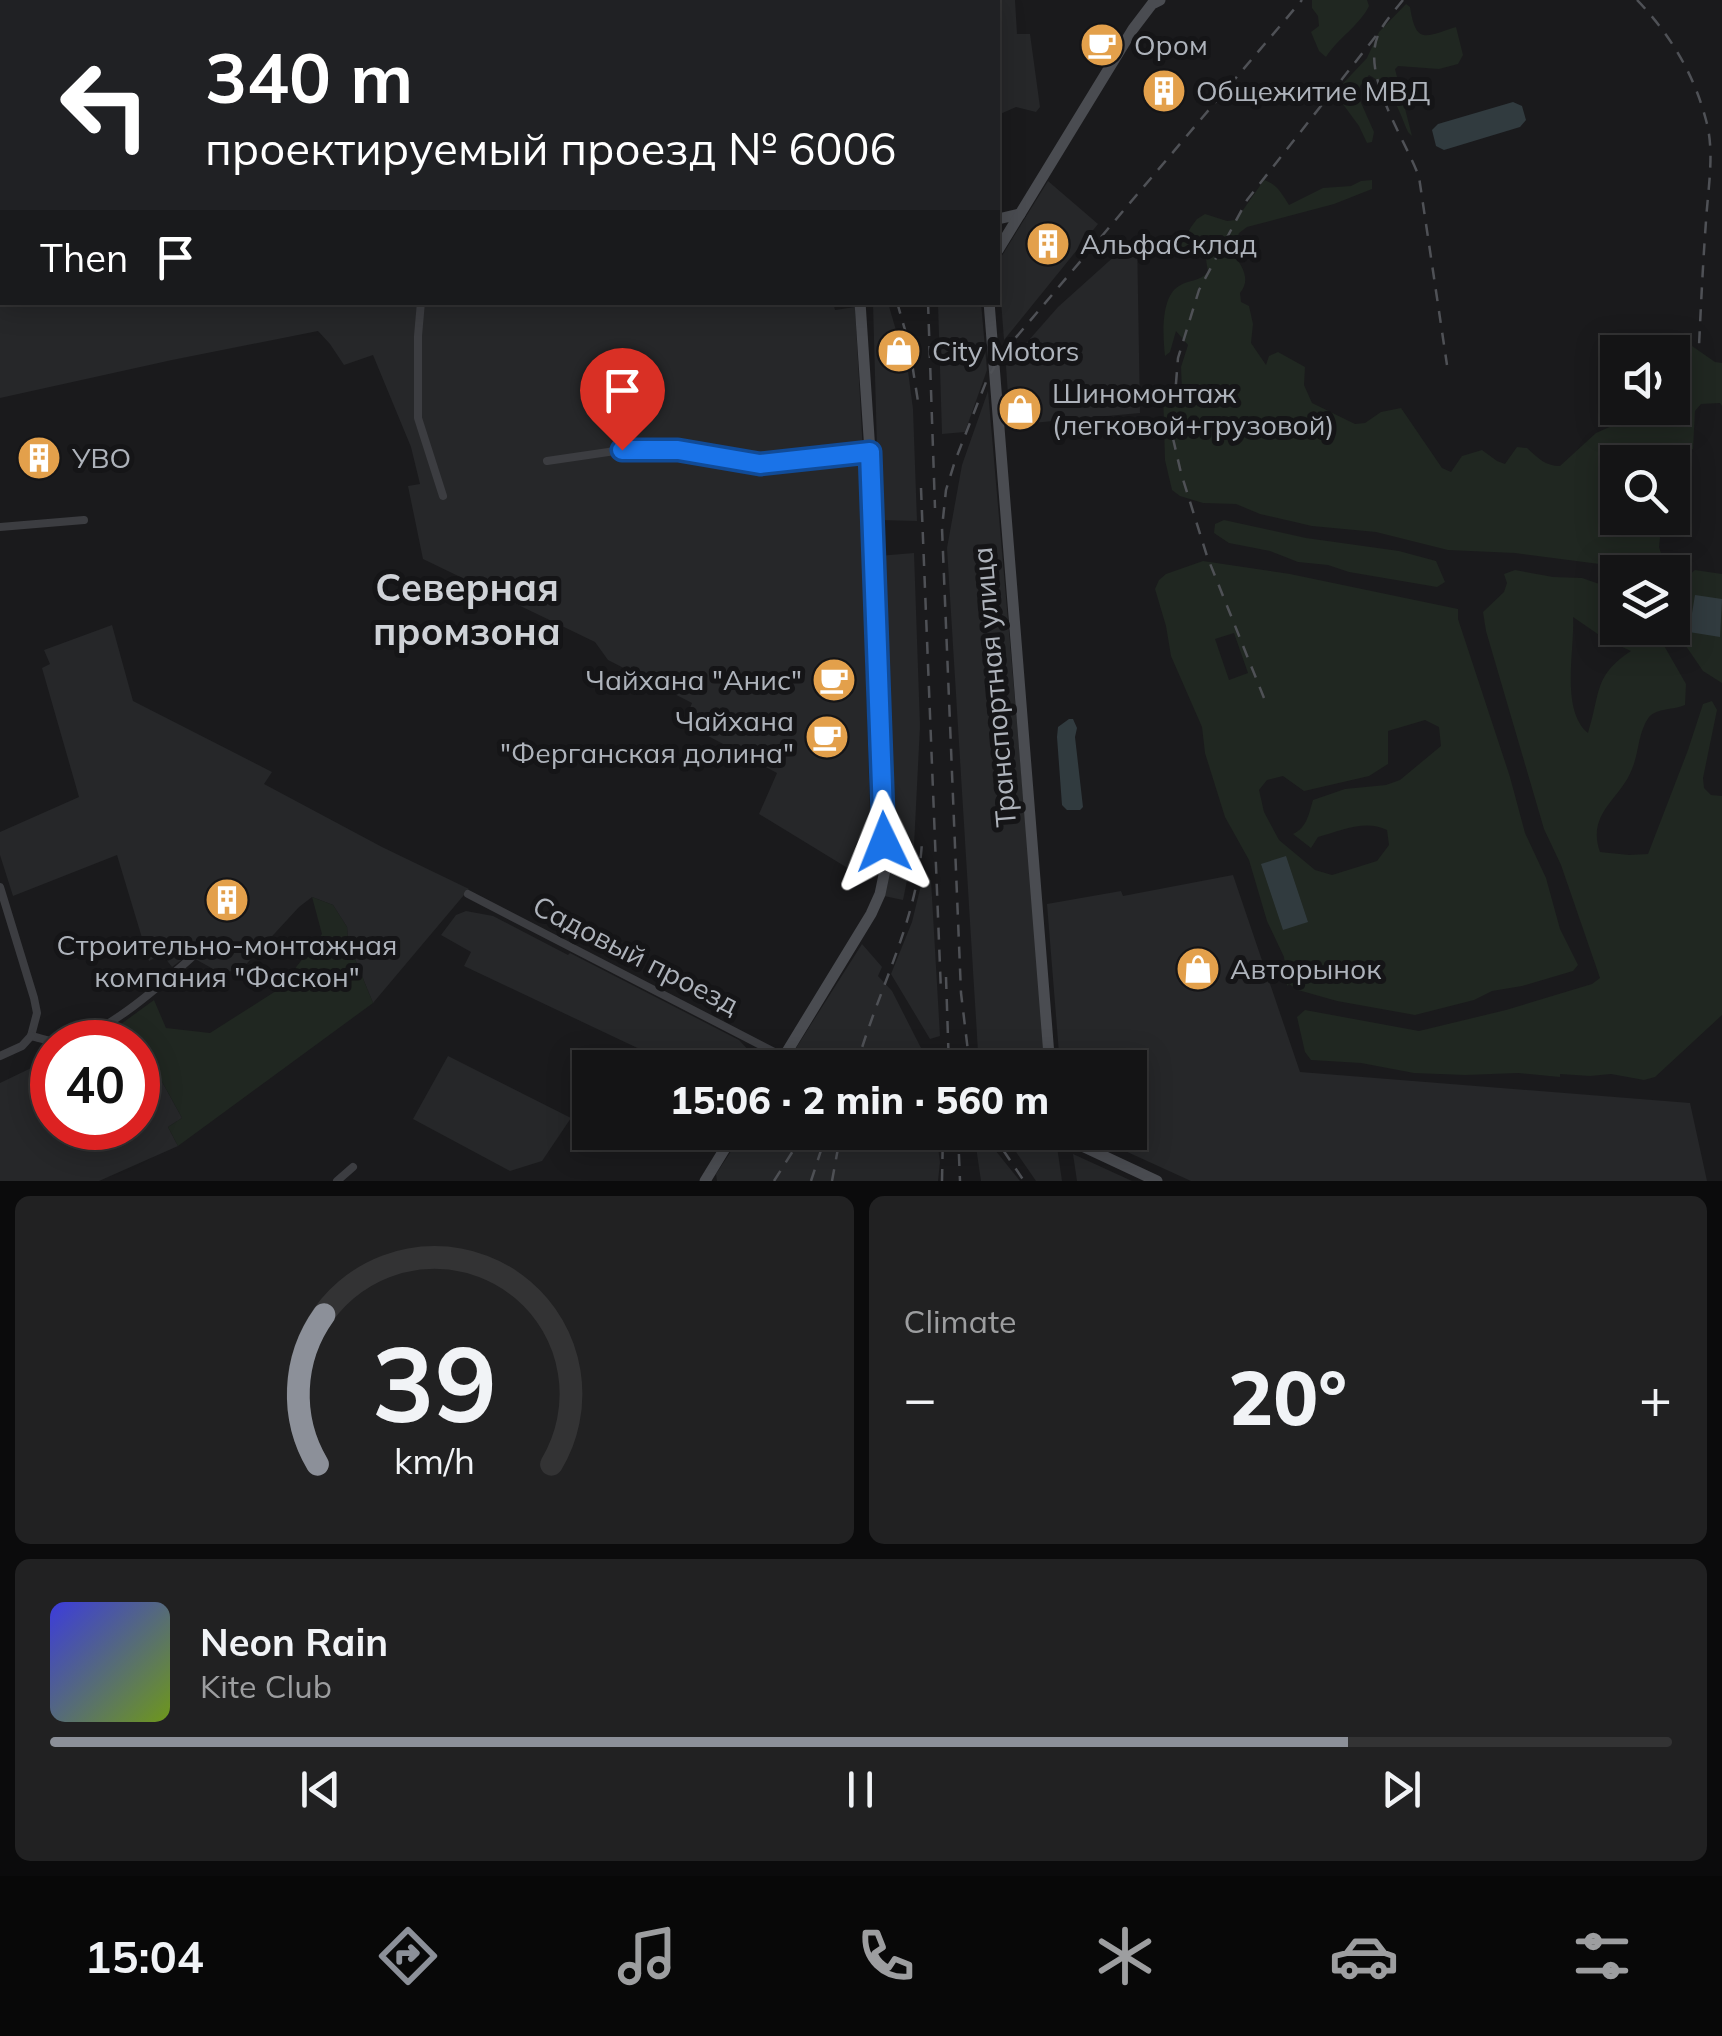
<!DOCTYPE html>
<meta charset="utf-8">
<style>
body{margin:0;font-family:Mulish,sans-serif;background:#212122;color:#f1f3f6;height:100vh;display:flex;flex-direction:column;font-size:38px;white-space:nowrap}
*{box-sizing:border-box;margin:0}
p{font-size:32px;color:#9d9ea0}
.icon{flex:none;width:55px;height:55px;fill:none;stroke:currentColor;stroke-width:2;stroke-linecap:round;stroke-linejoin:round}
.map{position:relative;height:1181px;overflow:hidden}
.sheet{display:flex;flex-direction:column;gap:15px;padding:15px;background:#0b0b0c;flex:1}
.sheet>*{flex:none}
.guide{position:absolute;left:0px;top:0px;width:1000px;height:305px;box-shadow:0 5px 25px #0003,0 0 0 2px #333334;background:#202124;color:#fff;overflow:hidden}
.fabs{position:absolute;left:1600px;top:335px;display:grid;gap:20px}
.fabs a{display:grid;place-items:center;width:90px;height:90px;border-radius:0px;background:#141415;box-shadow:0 5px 25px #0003,0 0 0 2px #333334;font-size:50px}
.speed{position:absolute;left:30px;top:1020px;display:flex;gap:20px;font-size:50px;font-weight:700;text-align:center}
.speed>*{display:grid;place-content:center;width:130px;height:130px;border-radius:50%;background:#141415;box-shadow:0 5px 25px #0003,0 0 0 2px #333334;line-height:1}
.speed .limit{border:15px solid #d22;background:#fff;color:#111}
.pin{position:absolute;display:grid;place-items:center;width:85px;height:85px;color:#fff;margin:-102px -42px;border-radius:50% 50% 50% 0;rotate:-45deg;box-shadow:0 0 10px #0007}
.pin .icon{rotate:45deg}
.me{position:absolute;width:110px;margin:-55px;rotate:358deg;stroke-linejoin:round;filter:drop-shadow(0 0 8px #0008)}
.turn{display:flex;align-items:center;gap:35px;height:210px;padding:0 40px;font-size:45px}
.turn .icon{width:130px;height:130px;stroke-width:2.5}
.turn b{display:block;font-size:70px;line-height:85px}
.then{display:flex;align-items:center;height:95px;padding:0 40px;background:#0003;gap:20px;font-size:38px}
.big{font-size:75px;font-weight:800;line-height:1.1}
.sheet .widget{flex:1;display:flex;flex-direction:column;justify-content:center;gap:15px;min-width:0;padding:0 35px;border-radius:15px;background:#212122}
.sheet .dial{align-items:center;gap:0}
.dial svg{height:260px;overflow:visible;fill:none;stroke:#333334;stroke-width:7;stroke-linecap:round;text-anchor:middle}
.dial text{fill:#f1f3f6;stroke:none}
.song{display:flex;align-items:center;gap:30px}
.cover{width:120px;height:120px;border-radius:15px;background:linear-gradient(135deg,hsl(240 70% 55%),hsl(80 70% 35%))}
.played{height:10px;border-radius:5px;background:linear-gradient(90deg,#8c9099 80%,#333334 80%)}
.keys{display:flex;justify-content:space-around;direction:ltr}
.heat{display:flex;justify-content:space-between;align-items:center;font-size:55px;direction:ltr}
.sheet .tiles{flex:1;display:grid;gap:15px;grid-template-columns:1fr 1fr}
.widget:last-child{grid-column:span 2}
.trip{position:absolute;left:572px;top:1050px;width:575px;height:100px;border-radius:0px;background:#141415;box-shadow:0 5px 25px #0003,0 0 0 2px #333334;font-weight:800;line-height:100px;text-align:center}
.tab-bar{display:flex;height:160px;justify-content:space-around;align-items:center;background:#080808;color:#9d9ea0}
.tab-bar .icon{width:70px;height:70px}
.tab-bar .on{color:#8c9099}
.tab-bar b{font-size:45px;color:#f1f3f6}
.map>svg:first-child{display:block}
</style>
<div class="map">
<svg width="1722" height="1181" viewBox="0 0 1722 1181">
<rect width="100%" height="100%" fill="#1a1a1c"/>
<g fill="#262729">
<rect x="71" y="0" width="352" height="2"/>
<rect x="445" y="0" width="424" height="2"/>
<path d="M961,0h54l2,34h13l10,73 -4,5 -20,-5 -18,8v-113h-37z"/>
<path d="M0,59h2v243h831l2,8 20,-3 8,145 2,192 7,235 -13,-4 -100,-61 18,-41 -93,-50 8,-20 -84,-43 -13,-18 -172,-83 -15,-73 12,-2 -9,-37 -38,-92 -29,10 -14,-21 -12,-13 -146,29 -172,38z"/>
<path d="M1048,181l50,43 -94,116 -6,-78z"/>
<path d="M1137,236l3,177 -130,12 -4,-59 52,-59z"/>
<path d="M873,303h15l20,68 5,38 4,112 -38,-1z"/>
<path d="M938,303h43l6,67 -22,62 -23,2z"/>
<path d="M988,391l59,676 -68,1 -32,-520 15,-83z"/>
<path d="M914,553l6,173 -6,120 -11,54 -19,-4 -6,-340z"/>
<path d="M112,625l21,76 139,71 -8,12 118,63 87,42 -96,114 -25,-61 -1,-15 -14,-22 -21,-8 -13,10 -60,65 -24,-2 -27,-15 -16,12 -10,-13 -13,7 -32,-106 -104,41 -13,-41v-23l79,-35 -37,-129 8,-4 -6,-14z"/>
<path d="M1233,875l67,197 390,31 17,78h-516l-101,-46 -3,-2 43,-1v-64l-65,-1 -1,-13 -5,-1 -12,-149 74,-13 2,5z"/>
<path d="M931,880l9,156 -10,3 -39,-65 21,-52 10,-41z"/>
<path d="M466,911l27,5 75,39 2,-2 169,87 13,14 -6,13h-47l-27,-19 -7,13 -201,-95 7,-14 -30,-17 15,-20z"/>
<path d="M862,944l20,23 -4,9 14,15 29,57 7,19h-144z"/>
<path d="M121,1024l22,23 39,71 -14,9 10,19 -79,35h-99v-98l52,-25v70h86v-86h-54z"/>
<path d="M448,1056l123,62 -29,43 -32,10 -97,-52z"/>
<path d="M743,1133h193l4,29 -2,19h-221l-1,-7z"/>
<path d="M974,1133h11l6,12 29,36h-39z"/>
<path d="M1003,1133h52l7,48h-26z"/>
<path d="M1073,1154l59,27h-55z"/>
</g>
<g fill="#202721" fill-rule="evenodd">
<path d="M1312,0h55l2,6c-10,20 -31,32 -43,51l-7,-6 -8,-19 8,-6 -1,-10 -6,-8z"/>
<path d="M1406,4l4,3c6,38 15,30 46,20l7,28 -5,9 -19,5 -41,-3 -3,3 17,67 -4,-4c-10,-23 -15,-44 -39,-57l-9,11 -2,10 16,36 -2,10 -5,1 -8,-17 -22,-30 -1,-5 31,-33 12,-26z"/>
<path d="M1264,180c13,4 18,14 25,25l34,-17 28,-2 10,-5 11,-1v9l-38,15 -87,23 -8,6 -7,18c9,15 20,27 8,42l1,9 8,4 4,18 -2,19 15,22 3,-9 9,-4 27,15 -1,18 8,18 43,21 10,-1 16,-11 20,-4 41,60 9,4 11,-16 20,-6 15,11 8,3 12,-17 10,1c11,10 18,18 33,18l36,-33 27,-12 2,-9 4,-4h43l1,-32 4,2c0,-15 0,-24 15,-32l23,16 7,1v43l-2,-3 -19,1 -6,7 -2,38 -17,9 -3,7 -1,-3h-54v56h44l-3,29 8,25h-46l-14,-7 -92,-12 -67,-3 -72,-18 -64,-6 -52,-12 -24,-10 -33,-1 -23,-7 -8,-6 -7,-30 -2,-70 3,-4 16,4 -1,-23 7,-22 -12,-14 -6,21 -5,4c-2,-18 -5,-59 14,-70 11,-7 20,-4 29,-14l-3,-19h-10l-9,4 -10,-3 15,-27 6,-8 8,-5 22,7 9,-1z"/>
<path d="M1224,520l82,18 93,13 37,10 9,21 -8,5 -88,-15 -21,-7 -30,-3 -28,-11 -41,-8 -15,-10 1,-9z"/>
<path d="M1203,561l87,13 168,35v10l52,158 15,56 21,45 14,51 18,36 -5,6 -51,15 -30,5 -18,9 -59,15 -78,-14 -39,-11 -9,-6 -2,2 -3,-29 -17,-36 -18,-61 -24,-43 -20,-64 -3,-26 -31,-71 -5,-30 -11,-37 4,-9 7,-6zM1234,633l14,40 -19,7 -14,-41zM1425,720l14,7 2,19 -41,34 -14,5 -41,4 -32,11c-4,13 -6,28 -20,34l18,14 7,-11c22,-6 47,-18 69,-7l2,15 -12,16 -45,14 -17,-5 -36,-30 -15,-28 -5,-22 8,-10 16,-4 21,15 65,-15 19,-12v-33z"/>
<path d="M1515,570l38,7 29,1 35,12 1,38h36l32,56 -1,21c-11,5 -28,3 -36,12 -11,15 -10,36 -17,52 -11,30 -46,44 -32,83l29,3 19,-1 40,-104 15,-46 9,-3 5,9 -14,68 1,10 7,7 11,1v219l-67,62 -11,3 -33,-6 -21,2 -30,-2v3l-42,-4 -53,2 -51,-2 -53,-10 -50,-3 -6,-8 -8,-35 8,-7 114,21 87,-21 86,-26 8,-6 -39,-113 -17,-36 -58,-198 -3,-19 21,-20 3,-9 -3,-9zM1573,617l32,22 26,12c-38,25 -30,42 -43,82 -28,-23 -13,-84 -15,-116z"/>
<path d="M1695,570l27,4v109l-19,-12 -30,-44 -1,-47 8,3z"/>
<path d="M312,897l21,8 14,22 1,15 25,61 -195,143 -10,-19 14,-9 -39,-71 -22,-23 33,-24 12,28 44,5 69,-44 43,-55z"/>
</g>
<g fill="#313b3f">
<path d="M1513,102l9,4 4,14 -6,7 -76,23 -8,-4 -4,-16 6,-6z"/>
<path d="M1695,595l27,4 -2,38 -31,-5z"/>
<path d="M1069,719h4l4,9 -2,9 8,70 -3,3h-13l-5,-5 -5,-68 1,-10z"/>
<path d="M1286,856l22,66 -25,8 -22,-66z"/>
</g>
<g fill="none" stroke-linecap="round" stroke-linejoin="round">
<path stroke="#313b3f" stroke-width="2.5" d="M0,30l2,-4"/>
<g stroke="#3c3d41" stroke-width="8">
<path d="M432,0l1,2"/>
<path d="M421,302l-3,34v82l25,78"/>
<path d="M547,461l75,-11h55l82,14 111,-12"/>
<path d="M0,527l84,-7"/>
<path d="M0,887l34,111 3,15 -6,23"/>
<path d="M468,894l316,163"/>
<path d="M31,1036c10,2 22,7 31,6 38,-2 102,-60 130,-85"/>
<path d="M0,1056l22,-10 9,-10"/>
<path d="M337,1181l16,-14"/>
</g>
<g stroke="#4a4c51" stroke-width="11">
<path d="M877,0v2"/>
<path d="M953,0v2"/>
<path d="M998,219l22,-5"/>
<path d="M998,250l135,-221 19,-25 8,-4"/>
<path d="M989,302l61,766"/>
<path d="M777,1068l94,-154 9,-20 5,-24 -15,-418 -10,-150"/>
<path d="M1065,1132l15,13 77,36"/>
<path d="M705,1181l30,-49"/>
</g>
<g stroke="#4f5156" stroke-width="2.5" stroke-dasharray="12 10" stroke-linecap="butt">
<path d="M913,0v2"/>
<path d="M1403,0c-8,10 -17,20 -23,31 -22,41 24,105 39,146l28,188"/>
<path d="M1637,0c33,34 57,74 69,120 9,32 2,68 0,101 -3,41 -5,83 -7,125"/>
<path d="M897,302l12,42 10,64"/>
<path d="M928,302l7,206"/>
<path d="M921,488l20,504"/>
<path d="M1264,698l-57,-142 -26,-83 -9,-39 6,-76 21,-68 48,-90 132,-168"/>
<path d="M946,977l3,91"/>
<path d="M856,1068c21,-77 62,-147 66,-227"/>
<path d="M970,1068l-9,-75 -19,-465 4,-38 9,-29 31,-79 15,-27 301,-355"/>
<path d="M958,1132l2,49"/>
<path d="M991,1132l33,49"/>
<path d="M774,1181l31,-49"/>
<path d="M811,1181l16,-49"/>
<path d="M832,1181l9,-49"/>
<path d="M942,1181l1,-49"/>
</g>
</g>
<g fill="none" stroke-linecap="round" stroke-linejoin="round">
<defs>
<path id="route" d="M622,450h56l82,14 110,-12 14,390"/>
</defs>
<use href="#route" stroke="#114b97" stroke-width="25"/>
<use href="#route" stroke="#1a73e8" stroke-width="18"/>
</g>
<defs>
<symbol id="cafe-disc" viewBox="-11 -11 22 22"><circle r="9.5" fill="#e3a04b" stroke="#151517"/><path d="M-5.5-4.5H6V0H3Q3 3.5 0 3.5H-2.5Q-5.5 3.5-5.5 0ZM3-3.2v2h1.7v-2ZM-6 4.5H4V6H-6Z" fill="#fff"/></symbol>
<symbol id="building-disc" viewBox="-11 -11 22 22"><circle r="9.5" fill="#e3a04b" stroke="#151517"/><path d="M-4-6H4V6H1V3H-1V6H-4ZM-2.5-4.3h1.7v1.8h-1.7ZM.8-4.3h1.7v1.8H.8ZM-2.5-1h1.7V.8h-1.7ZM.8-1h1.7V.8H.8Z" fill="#fff"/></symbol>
<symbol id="shop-disc" viewBox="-11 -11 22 22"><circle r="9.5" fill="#e3a04b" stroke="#151517"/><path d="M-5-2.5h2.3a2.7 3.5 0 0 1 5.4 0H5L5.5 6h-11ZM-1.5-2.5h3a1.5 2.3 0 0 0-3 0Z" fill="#fff"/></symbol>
</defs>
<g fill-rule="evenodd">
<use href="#cafe-disc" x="1077" y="20" width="50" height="50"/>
<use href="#building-disc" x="1139" y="66" width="50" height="50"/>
<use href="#building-disc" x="1023" y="219" width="50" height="50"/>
<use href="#shop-disc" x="874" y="326" width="50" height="50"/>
<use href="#shop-disc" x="995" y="384" width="50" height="50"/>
<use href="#building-disc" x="14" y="433" width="50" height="50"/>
<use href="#cafe-disc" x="809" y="655" width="50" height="50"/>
<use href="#cafe-disc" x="802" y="712" width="50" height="50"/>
<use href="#building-disc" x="202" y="875" width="50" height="50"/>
<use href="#shop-disc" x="1173" y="944" width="50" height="50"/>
</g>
<g text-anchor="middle" stroke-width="10" stroke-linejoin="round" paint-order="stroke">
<g font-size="28" fill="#aeb3bb" stroke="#151517" text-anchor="start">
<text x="1134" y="55">Ором</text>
<text x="1196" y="101">Общежитие МВД</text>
<text x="1080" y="254">АльфаСклад</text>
<text x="932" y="361">City Motors</text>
<text x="1052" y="403">Шиномонтаж<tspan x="1052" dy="32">(легковой+грузовой)</tspan></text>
<text x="72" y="468">УВО</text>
<text x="802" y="690" text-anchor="end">Чайхана "Анис"</text>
<text x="794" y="731" text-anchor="end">Чайхана<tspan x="794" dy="32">"Ферганская долина"</tspan></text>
<text x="227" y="955" text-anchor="middle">Строительно-монтажная<tspan x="227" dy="32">компания "Фаскон"</tspan></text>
<text x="1230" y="979">Авторынок</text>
</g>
<g font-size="28" fill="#aeb3bb" stroke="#151517">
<text transform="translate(994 687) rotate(-95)" y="10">Транспортная улица</text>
<text transform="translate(636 955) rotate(27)" y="10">Садовый проезд</text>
</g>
<g font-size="38" font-weight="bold" fill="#cfd2d7" stroke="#151517">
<text x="467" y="601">Северная<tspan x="467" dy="44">промзона</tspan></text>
</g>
</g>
</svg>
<div class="fabs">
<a><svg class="icon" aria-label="sound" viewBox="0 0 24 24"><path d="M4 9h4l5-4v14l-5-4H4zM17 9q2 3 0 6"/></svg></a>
<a><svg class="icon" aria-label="search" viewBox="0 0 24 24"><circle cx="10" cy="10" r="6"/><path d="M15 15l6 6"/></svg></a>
<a><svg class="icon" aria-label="layers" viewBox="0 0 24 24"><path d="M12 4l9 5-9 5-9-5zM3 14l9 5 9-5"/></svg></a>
</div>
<div class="speed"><div class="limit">40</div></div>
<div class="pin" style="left:622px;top:450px;background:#d93025"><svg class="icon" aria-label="arrive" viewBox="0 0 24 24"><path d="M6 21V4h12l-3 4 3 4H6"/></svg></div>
<svg class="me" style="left:884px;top:842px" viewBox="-20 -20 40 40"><path d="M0-17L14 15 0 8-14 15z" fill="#1a73e8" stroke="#fff" stroke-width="4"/></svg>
<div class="trip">15:06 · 2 min · 560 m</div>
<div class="guide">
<div class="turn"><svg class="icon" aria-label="left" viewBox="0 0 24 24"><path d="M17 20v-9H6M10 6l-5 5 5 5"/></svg><div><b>340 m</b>проектируемый проезд № 6006</div></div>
<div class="then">Then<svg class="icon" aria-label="arrive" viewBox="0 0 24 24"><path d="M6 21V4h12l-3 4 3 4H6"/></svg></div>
</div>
</div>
<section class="sheet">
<div class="tiles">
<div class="widget dial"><svg viewBox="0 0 100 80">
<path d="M14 69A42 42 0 1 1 86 69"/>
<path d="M14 69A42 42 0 0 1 16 23" stroke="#8c9099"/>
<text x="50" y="56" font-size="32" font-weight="700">39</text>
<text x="50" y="72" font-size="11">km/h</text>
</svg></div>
<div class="widget"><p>Climate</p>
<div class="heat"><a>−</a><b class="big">20°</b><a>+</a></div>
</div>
<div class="widget">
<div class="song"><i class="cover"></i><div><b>Neon Rain</b><p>Kite Club</p></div></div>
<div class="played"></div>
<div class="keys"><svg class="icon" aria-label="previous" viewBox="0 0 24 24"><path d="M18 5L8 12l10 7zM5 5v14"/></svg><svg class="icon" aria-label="pause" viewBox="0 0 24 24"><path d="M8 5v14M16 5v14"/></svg><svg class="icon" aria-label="next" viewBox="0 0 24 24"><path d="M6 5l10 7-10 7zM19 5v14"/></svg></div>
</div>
</div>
</section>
<nav class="tab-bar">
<b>15:04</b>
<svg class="icon on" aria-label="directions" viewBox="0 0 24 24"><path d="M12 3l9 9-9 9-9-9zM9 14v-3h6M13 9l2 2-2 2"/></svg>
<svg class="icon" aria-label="music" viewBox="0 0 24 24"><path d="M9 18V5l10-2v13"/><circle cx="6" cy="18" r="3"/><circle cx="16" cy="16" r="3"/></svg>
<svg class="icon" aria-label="phone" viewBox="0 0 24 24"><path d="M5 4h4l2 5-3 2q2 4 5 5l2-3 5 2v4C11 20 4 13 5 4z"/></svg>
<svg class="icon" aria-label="climate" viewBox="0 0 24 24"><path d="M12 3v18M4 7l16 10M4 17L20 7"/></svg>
<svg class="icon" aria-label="car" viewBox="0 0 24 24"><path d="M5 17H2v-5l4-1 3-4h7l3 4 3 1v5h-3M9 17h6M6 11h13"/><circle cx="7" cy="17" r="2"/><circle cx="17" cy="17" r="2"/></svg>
<svg class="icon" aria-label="filters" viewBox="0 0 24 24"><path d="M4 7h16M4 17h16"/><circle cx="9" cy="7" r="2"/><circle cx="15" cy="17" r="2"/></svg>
</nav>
